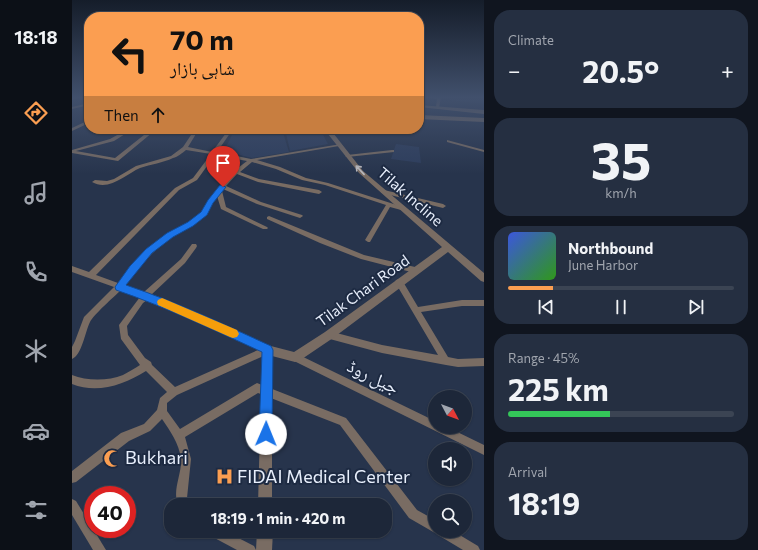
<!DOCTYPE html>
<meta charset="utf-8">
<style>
body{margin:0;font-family:Commissioner,"Noto Naskh Arabic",sans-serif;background:#252f41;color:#f1f3f6;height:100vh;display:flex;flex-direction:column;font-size:15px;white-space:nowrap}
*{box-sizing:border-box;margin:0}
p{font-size:13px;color:#a0a5ae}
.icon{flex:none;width:22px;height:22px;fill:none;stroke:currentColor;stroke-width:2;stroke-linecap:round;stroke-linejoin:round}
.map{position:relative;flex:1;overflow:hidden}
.sheet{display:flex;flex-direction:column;gap:10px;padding:10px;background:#10151f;width:274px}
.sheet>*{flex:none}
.hud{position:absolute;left:12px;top:12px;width:340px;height:122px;border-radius:16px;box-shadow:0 1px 3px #0004,0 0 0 1px #3b4453;background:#fb9e51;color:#111;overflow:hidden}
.needle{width:26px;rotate:131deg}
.fabs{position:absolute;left:356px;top:390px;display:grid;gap:8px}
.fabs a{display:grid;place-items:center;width:44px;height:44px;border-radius:50%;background:#1d2739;box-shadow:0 1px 3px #0004,0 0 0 1px #3b4453;font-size:20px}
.speed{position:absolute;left:12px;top:486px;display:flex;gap:8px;font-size:20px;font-weight:700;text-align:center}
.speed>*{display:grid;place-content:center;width:52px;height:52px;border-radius:50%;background:#1d2739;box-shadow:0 1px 3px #0004,0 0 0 1px #3b4453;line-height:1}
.speed .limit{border:6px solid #d22;background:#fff;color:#111}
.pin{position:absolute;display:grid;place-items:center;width:34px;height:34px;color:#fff;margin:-41px -17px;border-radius:50% 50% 50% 0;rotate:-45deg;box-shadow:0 0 4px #0007}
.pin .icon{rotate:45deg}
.me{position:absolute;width:44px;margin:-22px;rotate:1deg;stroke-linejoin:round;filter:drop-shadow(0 0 3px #0008)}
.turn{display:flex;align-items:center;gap:14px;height:84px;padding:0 20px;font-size:18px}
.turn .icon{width:52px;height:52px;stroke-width:2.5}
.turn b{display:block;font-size:28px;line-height:34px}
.then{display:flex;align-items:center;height:38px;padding:0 20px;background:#0003;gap:8px;font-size:15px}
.big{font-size:30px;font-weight:700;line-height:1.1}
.sheet .card{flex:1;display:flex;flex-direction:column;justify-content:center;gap:6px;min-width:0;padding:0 14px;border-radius:16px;background:#252f41}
.sheet .dial{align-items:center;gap:0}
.dial b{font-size:52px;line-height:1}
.song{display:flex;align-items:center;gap:12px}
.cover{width:48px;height:48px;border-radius:6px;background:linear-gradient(135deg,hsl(230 70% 55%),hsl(110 70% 35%))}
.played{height:4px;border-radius:2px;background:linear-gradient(90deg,#fb9e51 20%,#3b4453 20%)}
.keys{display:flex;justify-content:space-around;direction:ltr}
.heat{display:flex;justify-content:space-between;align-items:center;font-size:22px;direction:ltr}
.charge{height:6px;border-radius:3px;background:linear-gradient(90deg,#34c759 45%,#3b4453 0)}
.trip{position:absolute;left:92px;top:498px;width:228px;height:40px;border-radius:16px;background:#1d2739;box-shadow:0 1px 3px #0004,0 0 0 1px #3b4453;font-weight:700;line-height:40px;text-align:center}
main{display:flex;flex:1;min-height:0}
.tabs{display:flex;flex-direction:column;width:72px;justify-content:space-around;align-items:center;background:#0c1017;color:#a0a5ae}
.tabs .icon{width:28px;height:28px}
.tabs .on{color:#fb9e51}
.tabs b{font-size:18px;color:#f1f3f6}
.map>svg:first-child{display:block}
</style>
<main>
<nav class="tabs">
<b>18:18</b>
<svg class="icon on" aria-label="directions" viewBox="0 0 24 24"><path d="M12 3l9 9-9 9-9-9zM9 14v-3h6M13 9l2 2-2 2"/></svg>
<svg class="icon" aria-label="music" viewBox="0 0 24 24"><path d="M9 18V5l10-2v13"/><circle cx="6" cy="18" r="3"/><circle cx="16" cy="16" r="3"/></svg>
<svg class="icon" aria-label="phone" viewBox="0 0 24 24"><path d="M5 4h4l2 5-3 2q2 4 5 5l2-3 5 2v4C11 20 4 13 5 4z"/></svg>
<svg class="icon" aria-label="climate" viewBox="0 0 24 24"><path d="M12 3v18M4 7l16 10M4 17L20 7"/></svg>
<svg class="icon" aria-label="car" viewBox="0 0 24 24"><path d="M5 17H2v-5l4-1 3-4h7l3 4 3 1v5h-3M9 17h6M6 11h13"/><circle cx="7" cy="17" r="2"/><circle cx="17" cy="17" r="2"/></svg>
<svg class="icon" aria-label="filters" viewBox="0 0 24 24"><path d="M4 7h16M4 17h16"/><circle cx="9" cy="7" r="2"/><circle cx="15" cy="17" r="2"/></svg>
</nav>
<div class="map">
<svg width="412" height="550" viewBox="0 0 412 550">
<rect width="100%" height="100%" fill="#27344c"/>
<g fill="#2d3d5c">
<path d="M355,97h57v7z"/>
<path d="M163,129h47l7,23 -37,6 -28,-7z"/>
<path d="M213,129h35l8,15 -38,7z"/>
<path d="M279,129h34l2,6 -35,-1z"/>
<path d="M324,144l23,3 2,16 -30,-4z"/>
</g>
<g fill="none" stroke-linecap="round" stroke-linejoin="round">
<g fill="#796c63" fill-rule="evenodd">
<path d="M3,97h5l-8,3v-2z"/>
<path d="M357,97h12l-2,11 -3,-1 1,-8z"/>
<path d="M17,103v2l-17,4v-2z"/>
<path d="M17,120v3l-17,8v-3z"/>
<path d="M56,129h5l-19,12 -38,10 39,7 34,-27 4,1 -35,29 -46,-8v-3l38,-11z"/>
<path d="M123,129h4l-11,18 24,5 17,-23h4l-16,23 34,7 90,-15v2h-2l-82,14 23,7 26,11 22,5 75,24 1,1 -3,2 -11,-3 -20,35h-2l-3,-2 21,-35 -61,-20 -23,-5 -26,-11 -24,-7 -12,10 19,7 60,11 3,2 -3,2 -61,-12 -21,-8 -11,12 35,16 41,13 1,1 -3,2 -43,-14 -34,-15 -1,2 4,16 41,20 1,1 -1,1h-4l-42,-20 -4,-13c-4,6 -7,13 -11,19 -9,10 -23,14 -34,22 -19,13 -33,30 -47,48l19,7 37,-33 11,-15h4l1,2 -1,2 -11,15 -34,32 68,29 51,23 1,3 -1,3 -93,42 -10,8v8l13,18 77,-46 89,35 71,92 18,10v11h18l25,15 2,4h-17l-25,-15 -1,-3 -2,1 -26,-15 -69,-93 -82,-32 -73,44 6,22 -4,39 3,7h-12c-6,-15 4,-31 3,-46 -2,-16 -11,-28 -19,-40l-12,12 -21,10 -53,41 -4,1v-12l49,-38 23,-9 13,-14 3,-12 7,-6 -21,-21c-22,14 -49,23 -74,13v-9c15,6 36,6 51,0 6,-3 12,-7 17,-10l-19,-26 -2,-14 21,-28 -19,-7c-7,7 -28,25 -31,32 -5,10 -8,33 -18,37v-12l3,-6 9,-24 30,-30 -42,-15v-6l17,6 86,-84 18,-10 18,-24 -25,-4c-4,3 -8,7 -13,8 -10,5 -22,6 -33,10 -14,6 -31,24 -48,14l3,-2 12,1 7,-2 22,-13 35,-10 12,-9zM143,155l32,6 -17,13 -22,27 -6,11 -14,11 -20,10 -21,16 -29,34 -22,-8 83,-85 18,-10zM75,300l66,28 45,22 -83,37 -23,-22 -1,-3 -6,-4 -17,-23 -1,-9 16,-23z"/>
<path d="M375,140l37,10v2l-37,-10z"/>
<path d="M320,150h2v2l-47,5 -2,-1 2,-1z"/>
<path d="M312,190l59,14 3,2 -3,2 -61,-15 -1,-1z"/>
<path d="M197,216l95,39 51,12 3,3 -3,3 -54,-14 -41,-16 -53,-24v-2z"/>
<path d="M327,279l3,1 16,27 44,-7h22v6h-22l-41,6 27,45 10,2 26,-1v8l-26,1 -12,-2 -64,-12 -56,-15 -1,-3 1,-3 3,-1 53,14 56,10 -43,-73 1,-2z"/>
<path d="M223,353l140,68v6h12l37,18v10l-192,-95 -1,-3 1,-3z"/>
<path d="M0,499l4,2 30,49h-13l-21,-35z"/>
<path d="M135,531h18l29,15 2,4h-19l-28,-15z"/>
</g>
<g fill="#796c63" fill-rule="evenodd">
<path d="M347,105l65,5v4l-65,-7z"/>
<path d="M347,115l65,3v4l-65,-3z"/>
<path d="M252,129h6l33,42 121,102v9l-3,-1 -33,-29 -115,86 -34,23 -4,1 -23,-6v149h-14l4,-155 1,-4 4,-1 27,7 31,-20 117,-85 -83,-74z"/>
<path d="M185,531h16l-1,19h-16z"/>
</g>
</g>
<defs><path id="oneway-shaft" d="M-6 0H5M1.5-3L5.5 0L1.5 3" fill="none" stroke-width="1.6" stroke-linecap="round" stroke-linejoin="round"/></defs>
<use stroke="#bcbbbf" href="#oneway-shaft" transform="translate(288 170) rotate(-133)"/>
<linearGradient id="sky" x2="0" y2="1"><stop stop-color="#151d2a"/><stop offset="0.56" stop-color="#41506c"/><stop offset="1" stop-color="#41506c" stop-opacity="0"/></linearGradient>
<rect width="412" height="174" fill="url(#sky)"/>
<path fill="#1a73e8" stroke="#114b97" d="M148,185l6,2 -13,16 -6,12 -14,11 -20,11 -21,16 -26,32c50,17 97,39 145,61l2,4 -1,84 -2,5 -4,1 -5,-1 -2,-5 3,-82c-48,-22 -96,-45 -146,-62l-1,-3 15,-21 16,-17 21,-16 21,-11 13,-10 7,-12z"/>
<path fill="#f59e0b" d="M90,298l75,32 2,4 -2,3 -4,1 -3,-1 -72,-32 -1,-3 1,-2z"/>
<defs>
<symbol id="mosque-bare" viewBox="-9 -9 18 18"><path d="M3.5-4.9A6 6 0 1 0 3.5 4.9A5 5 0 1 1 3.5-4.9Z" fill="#fb9e51" stroke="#1d2a42" stroke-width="2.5" paint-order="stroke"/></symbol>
<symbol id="hospital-bare" viewBox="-9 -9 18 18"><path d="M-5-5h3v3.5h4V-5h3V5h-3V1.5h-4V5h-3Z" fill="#fb9e51" stroke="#1d2a42" stroke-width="2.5" paint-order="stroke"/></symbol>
</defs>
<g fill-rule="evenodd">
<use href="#mosque-bare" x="28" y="446" width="25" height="25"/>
<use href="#hospital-bare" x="140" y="464" width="25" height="25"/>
</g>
<g text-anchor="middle" stroke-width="4" stroke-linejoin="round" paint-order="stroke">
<g font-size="15" fill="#e8effc" stroke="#1d2a42">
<text transform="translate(338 197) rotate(41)" y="5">Tilak Incline</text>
<text transform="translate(291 291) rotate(-36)" y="5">Tilak Chari Road</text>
</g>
<g font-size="18" fill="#e8effc" stroke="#1d2a42">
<text transform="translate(301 377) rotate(26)" y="6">جیل روڈ</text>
</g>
<g font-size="18" fill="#e8effc" stroke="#1d2a42" text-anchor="start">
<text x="53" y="464">Bukhari</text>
<text x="165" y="483">FIDAI Medical Center</text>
</g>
</g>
</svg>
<div class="fabs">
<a><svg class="needle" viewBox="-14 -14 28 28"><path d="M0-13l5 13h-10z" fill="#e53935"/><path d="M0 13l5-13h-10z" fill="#a0a5ae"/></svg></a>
<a><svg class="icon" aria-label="sound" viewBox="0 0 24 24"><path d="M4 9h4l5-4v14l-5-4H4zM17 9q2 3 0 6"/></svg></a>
<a><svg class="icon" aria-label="search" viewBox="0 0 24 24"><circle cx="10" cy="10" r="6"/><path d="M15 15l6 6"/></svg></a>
</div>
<div class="speed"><div class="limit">40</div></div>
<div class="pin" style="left:151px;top:187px;background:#d93025"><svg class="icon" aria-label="arrive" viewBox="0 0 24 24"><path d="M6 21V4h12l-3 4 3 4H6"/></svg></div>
<svg class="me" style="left:194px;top:434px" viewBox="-20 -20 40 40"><circle r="19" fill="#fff"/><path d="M0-13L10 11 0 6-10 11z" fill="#1a73e8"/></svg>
<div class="trip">18:19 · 1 min · 420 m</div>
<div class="hud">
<div class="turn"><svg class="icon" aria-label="left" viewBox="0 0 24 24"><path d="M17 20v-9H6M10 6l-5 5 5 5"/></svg><div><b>70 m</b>شاہی بازار</div></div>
<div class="then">Then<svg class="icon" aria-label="ahead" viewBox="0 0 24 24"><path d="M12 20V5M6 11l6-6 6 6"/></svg></div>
</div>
</div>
<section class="sheet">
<div class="card"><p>Climate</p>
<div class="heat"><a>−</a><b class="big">20.5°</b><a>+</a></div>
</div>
<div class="card dial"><b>35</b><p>km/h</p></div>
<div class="card">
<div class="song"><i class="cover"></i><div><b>Northbound</b><p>June Harbor</p></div></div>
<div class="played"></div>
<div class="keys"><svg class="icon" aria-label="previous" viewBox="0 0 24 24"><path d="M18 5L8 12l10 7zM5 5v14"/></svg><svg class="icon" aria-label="pause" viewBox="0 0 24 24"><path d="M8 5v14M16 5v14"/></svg><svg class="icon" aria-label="next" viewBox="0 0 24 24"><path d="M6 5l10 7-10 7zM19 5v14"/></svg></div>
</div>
<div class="card"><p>Range · 45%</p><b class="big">225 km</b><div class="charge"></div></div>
<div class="card"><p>Arrival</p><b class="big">18:19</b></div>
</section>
</main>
